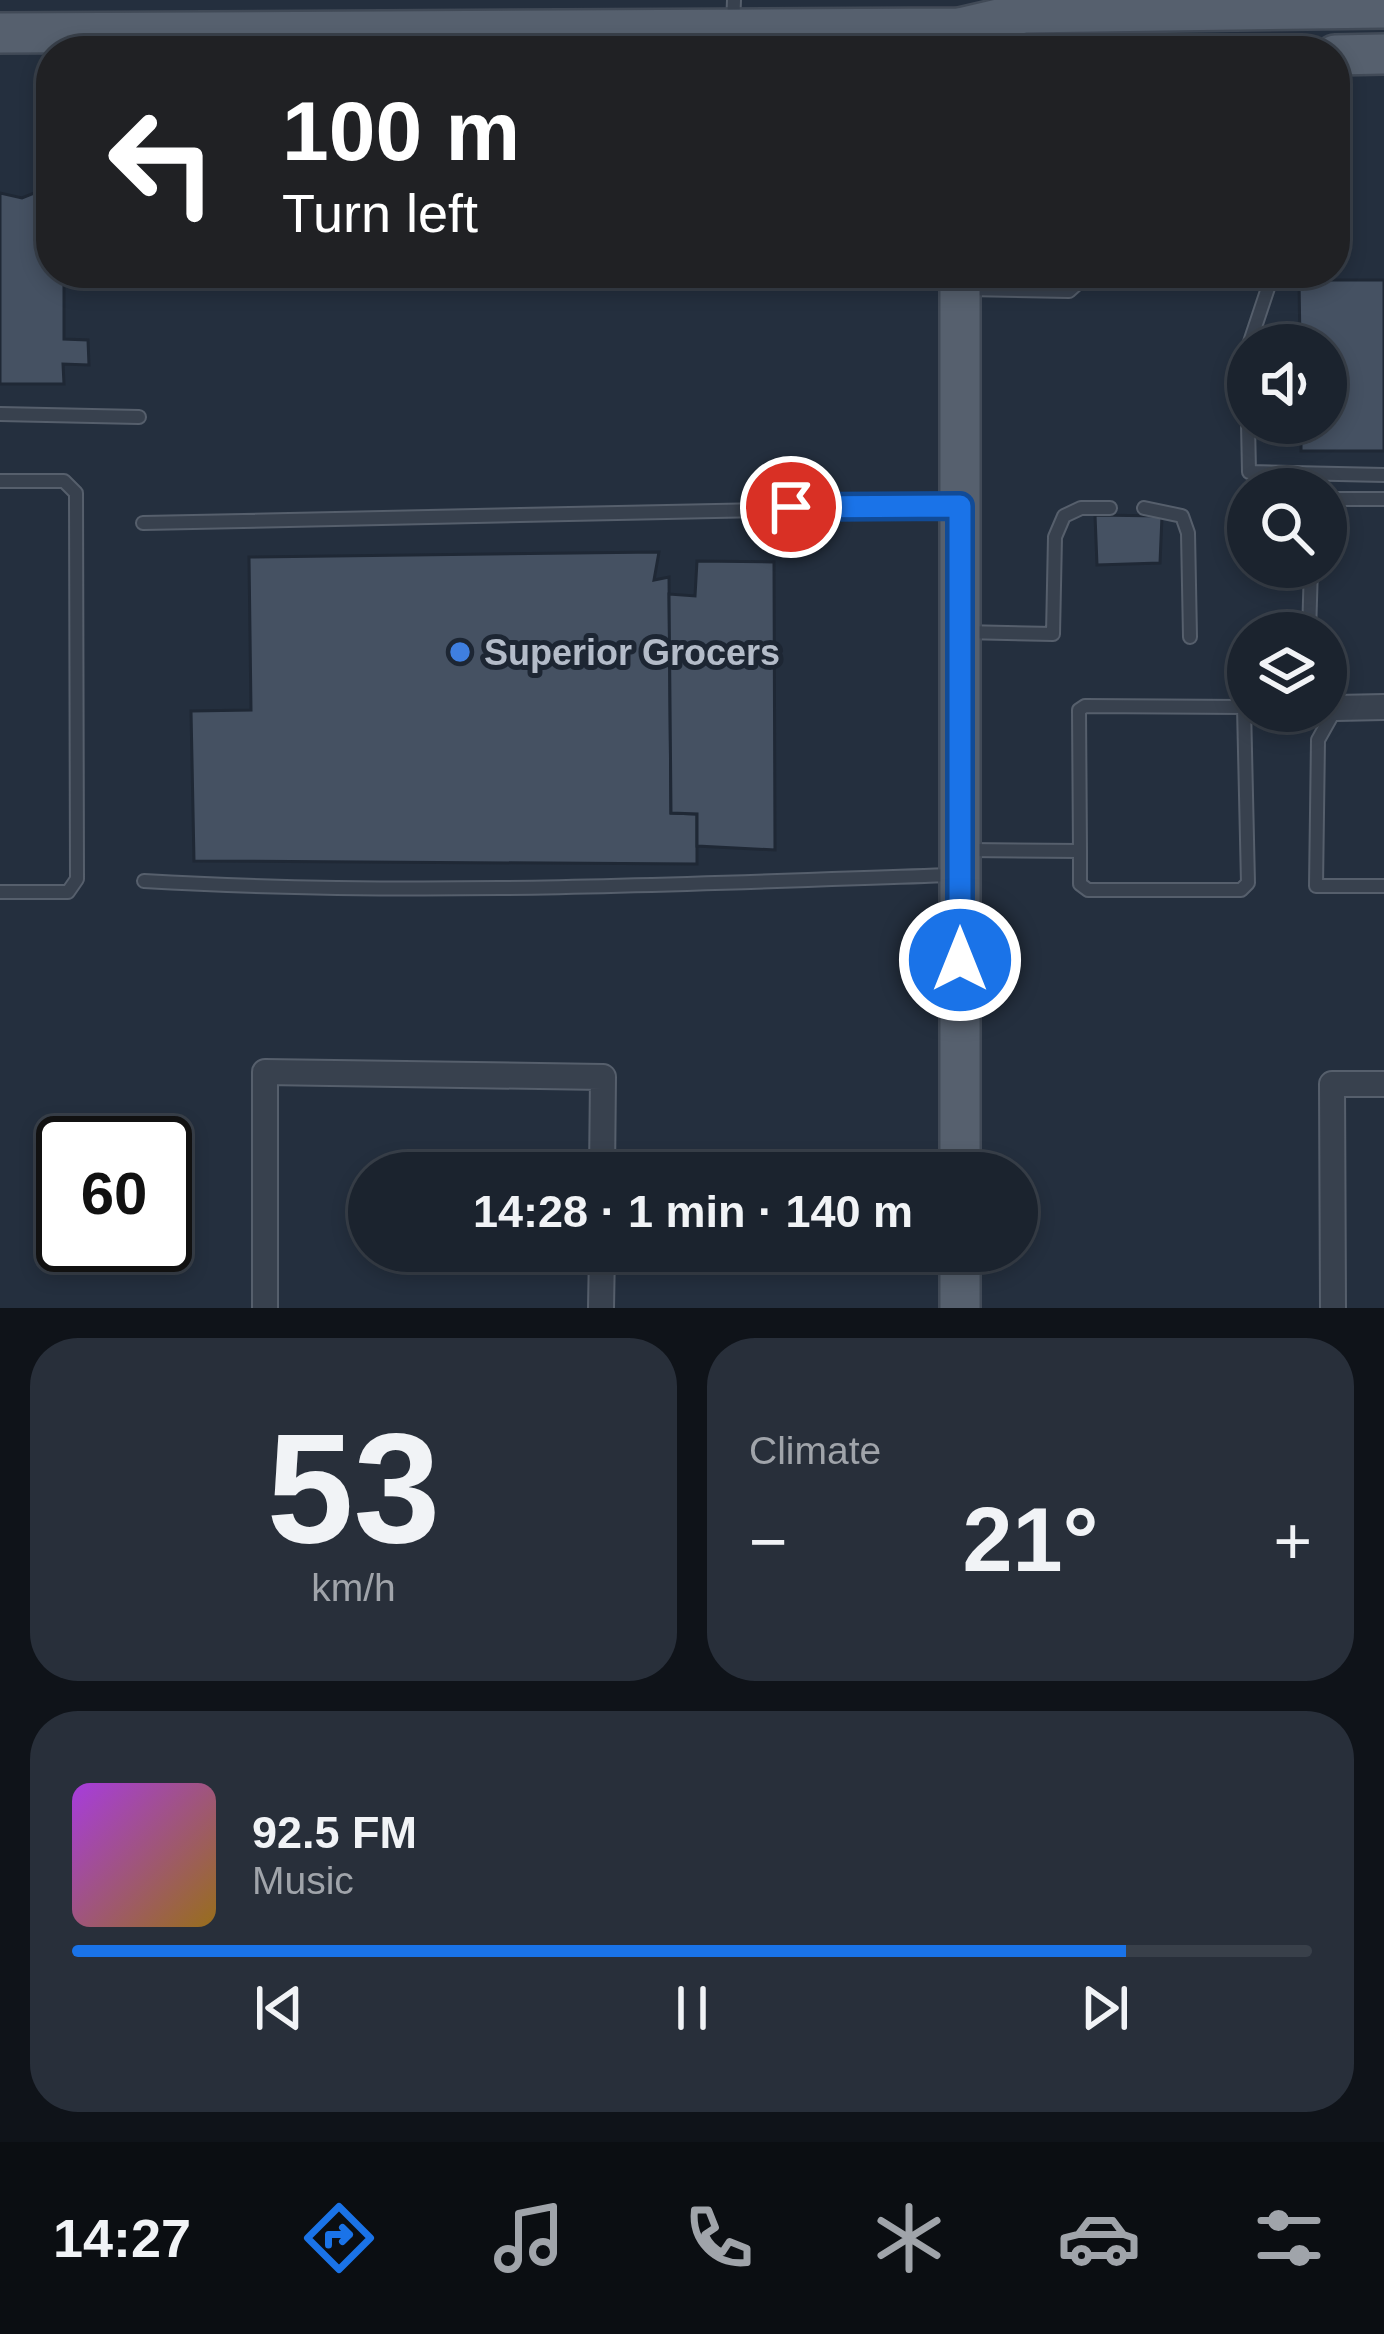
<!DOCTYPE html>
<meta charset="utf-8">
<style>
body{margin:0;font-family:Helvetica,sans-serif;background:#282f3a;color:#f1f3f6;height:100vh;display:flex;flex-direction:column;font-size:45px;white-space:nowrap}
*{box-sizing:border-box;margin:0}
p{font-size:39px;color:#a0a4aa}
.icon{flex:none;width:66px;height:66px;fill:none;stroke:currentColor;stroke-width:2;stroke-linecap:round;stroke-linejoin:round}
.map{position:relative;height:1308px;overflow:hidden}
.side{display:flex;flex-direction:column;gap:30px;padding:30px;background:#0f1319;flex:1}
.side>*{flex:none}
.guide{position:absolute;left:36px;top:36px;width:1314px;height:252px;border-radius:48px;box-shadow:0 6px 18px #0003,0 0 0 3px #39404a;background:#202124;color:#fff;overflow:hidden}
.fabs{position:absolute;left:1227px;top:324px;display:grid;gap:24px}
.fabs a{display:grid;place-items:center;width:120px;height:120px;border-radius:50%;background:#1b232e;box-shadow:0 6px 18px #0003,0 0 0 3px #39404a;font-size:60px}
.speed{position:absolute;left:36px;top:1116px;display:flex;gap:24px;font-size:60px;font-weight:700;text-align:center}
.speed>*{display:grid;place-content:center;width:156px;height:156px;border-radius:50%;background:#1b232e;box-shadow:0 6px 18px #0003,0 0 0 3px #39404a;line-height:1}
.speed .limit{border:6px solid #111;border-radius:18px;background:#fff;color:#111}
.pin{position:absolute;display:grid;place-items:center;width:102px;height:102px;color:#fff;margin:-51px;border:6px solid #fff;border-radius:50%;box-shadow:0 3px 12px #0007}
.me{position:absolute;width:132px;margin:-66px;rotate:0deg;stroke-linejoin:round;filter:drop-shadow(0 0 9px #0008)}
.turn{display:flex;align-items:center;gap:42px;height:252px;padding:0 48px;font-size:54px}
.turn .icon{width:156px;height:156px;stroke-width:2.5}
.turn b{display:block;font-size:84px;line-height:102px}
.big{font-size:90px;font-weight:800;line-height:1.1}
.side .widget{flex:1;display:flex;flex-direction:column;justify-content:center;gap:18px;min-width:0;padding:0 42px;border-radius:48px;background:#282f3a}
.side .dial{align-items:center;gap:0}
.dial b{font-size:156px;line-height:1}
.song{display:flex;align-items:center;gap:36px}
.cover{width:144px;height:144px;border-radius:18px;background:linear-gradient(135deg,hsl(280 70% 55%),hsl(40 70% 35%))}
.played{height:12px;border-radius:6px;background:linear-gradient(90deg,#1a73e8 85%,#39404a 85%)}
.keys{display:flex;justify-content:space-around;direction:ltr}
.heat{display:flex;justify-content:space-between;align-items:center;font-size:66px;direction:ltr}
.side .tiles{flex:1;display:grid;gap:30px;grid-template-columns:1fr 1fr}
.widget:last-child{grid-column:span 2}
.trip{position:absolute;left:348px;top:1152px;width:690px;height:120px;border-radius:60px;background:#1b232e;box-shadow:0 6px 18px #0003,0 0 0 3px #39404a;font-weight:800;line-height:120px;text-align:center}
.dock{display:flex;height:192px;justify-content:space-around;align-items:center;background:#0b0e12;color:#a0a4aa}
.dock .icon{width:84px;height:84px}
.dock .on{color:#1a73e8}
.dock b{font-size:54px;color:#f1f3f6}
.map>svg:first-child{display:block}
</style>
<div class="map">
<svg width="1384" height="1308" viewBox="0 0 1384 1308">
<rect width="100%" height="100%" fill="#242f3e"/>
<g fill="#455162" stroke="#1f2835" stroke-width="3">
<path d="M39,191l12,1v81h13v66l24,1 1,25 -26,-1 1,20h-64v-191l22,5z"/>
<path d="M1299,280h85v171h-83v-28h25v-78h-26z"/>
<path d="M1095,515l67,1 -2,47 -63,2z"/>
<path d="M659,552l-5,28 15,-3 2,236 26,1v50l-503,-3 -3,-150 60,-1 -2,-153z"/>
<path d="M697,561l77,1 1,288 -78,-4v-32l-26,-1 -2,-219 26,2z"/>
</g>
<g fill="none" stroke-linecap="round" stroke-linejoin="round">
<defs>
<g id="service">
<path d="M733,26l1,-26"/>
<path d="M831,273l1,1"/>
<path d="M967,289l102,2 20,-18"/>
<path d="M1249,345l24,-72"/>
<path d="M0,414l139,3"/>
<path d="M1248,423l1,49 135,3"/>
<path d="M0,481h64l12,12 1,386 -9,13h-68"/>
<path d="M1326,499h58"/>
<path d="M1144,508l38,8 6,17 2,104"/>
<path d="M143,523l810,-17"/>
<path d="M963,632l90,2 2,-97 9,-21 17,-8h29"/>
<path d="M1309,633l2,-66"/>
<path d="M1326,681l10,27 -18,32 -2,146h68"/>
<path d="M967,850l113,1 -1,-141 6,-4 159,1 4,176 -7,7h-153l-8,-6v-33"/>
<path d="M144,881c269,16 540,3 809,-6"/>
</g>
<g id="minor">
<path d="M1336,708l48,-1"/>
<path d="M265,1308v-236l338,5 -1,96"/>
<path d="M601,1308l1,-57"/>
<path d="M1333,1308l-1,-224h52"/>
</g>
<g id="primary">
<path d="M960,28l53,23"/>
<path d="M0,33l960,-5 64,-15 360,-5"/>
<path d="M1335,55l49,-1"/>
<path d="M960,273v900"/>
<path d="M960,1251v57"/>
</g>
</defs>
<use href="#service" stroke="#565f6c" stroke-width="16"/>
<use href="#minor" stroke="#565f6c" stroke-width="28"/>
<use href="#primary" stroke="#414a57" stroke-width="44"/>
<use href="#service" stroke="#38414e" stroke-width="12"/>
<use href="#minor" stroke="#38414e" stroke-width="24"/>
<use href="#primary" stroke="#56606e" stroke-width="39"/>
</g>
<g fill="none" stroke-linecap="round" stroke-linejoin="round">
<defs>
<path id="route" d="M791,507l169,-1v454"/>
</defs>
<use href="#route" stroke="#114b97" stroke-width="30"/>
<use href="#route" stroke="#1a73e8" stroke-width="21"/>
</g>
<circle fill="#3f7fe0" stroke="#1d2633" stroke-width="4.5" cx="460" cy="652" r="12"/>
<g text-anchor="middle" stroke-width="10" stroke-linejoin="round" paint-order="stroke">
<g font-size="36" font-weight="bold" fill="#b4bcc9" stroke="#1d2633" text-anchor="start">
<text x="484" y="665">Superior Grocers</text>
</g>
</g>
</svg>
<div class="fabs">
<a><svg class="icon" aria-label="sound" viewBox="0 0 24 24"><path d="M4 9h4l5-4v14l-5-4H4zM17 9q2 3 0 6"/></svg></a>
<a><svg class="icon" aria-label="search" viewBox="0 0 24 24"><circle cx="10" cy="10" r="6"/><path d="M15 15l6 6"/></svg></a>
<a><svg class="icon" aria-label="layers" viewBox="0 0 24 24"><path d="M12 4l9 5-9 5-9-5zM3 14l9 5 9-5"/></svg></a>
</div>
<div class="speed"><div class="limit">60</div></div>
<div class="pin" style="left:791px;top:507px;background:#d93025"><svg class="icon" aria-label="arrive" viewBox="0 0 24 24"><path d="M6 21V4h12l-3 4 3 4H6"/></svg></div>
<svg class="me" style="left:960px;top:960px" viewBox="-20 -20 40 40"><circle r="17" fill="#1a73e8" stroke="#fff" stroke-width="3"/><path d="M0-11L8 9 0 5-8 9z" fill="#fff"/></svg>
<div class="trip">14:28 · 1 min · 140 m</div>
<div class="guide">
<div class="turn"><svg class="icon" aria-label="left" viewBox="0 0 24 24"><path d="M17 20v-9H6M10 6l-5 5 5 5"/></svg><div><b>100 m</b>Turn left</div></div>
</div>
</div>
<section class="side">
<div class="tiles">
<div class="widget dial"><b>53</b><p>km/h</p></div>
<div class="widget"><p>Climate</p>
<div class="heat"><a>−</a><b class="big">21°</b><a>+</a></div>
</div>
<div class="widget">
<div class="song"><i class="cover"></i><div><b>92.5 FM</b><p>Music</p></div></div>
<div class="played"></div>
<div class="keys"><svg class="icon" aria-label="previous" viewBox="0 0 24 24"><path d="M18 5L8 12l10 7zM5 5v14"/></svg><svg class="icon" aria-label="pause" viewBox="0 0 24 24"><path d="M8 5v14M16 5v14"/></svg><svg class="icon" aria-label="next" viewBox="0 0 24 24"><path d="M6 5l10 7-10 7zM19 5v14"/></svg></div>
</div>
</div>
</section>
<nav class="dock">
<b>14:27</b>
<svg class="icon on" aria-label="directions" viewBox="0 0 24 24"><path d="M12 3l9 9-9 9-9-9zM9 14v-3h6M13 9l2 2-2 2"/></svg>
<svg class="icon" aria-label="music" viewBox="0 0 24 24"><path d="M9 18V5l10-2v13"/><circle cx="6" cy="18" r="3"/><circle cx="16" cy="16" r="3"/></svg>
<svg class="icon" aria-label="phone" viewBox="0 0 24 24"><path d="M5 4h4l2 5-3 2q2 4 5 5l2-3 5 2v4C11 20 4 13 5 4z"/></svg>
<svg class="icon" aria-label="climate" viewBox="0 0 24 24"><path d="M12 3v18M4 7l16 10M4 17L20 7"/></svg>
<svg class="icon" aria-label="car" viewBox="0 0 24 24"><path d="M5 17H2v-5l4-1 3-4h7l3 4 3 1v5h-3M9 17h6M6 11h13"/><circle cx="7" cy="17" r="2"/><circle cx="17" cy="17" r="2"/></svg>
<svg class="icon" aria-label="filters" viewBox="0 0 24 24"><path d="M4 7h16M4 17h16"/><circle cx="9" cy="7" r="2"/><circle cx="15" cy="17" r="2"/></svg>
</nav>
